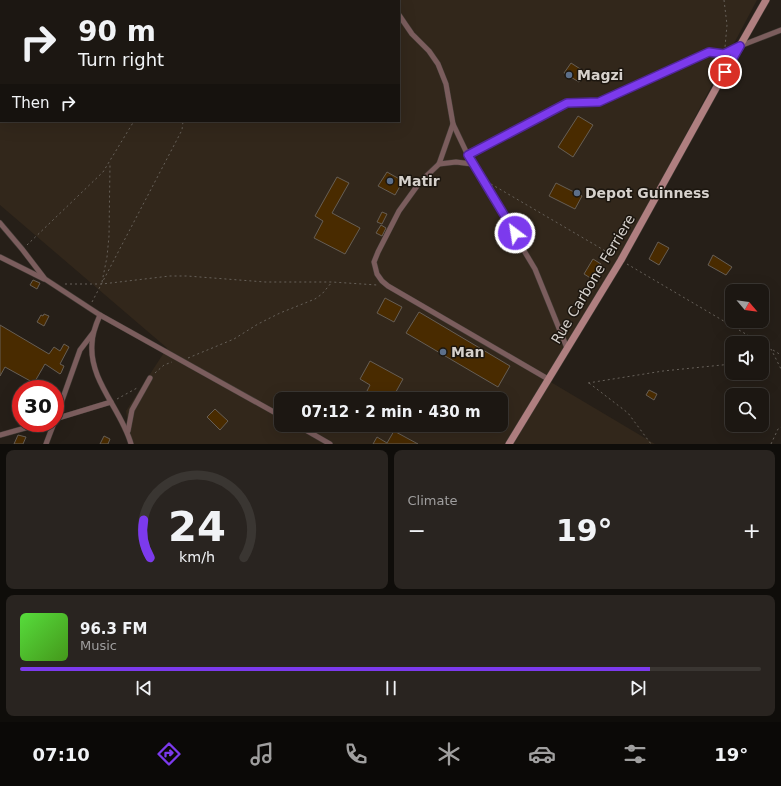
<!DOCTYPE html>
<meta charset="utf-8">
<style>
body{margin:0;font-family:"DejaVu Sans",sans-serif;background:#292420;color:#f1f3f6;height:100vh;display:flex;flex-direction:column;font-size:15px;white-space:nowrap}
*{box-sizing:border-box;margin:0}
p{font-size:13px;color:#a09f9f}
.icon{flex:none;width:22px;height:22px;fill:none;stroke:currentColor;stroke-width:2;stroke-linecap:round;stroke-linejoin:round}
.map{position:relative;height:444px;overflow:hidden}
.sheet{display:flex;flex-direction:column;gap:6px;padding:6px;background:#0f0d0a;flex:1}
.sheet>*{flex:none}
.top-card{position:absolute;left:0px;top:0px;width:400px;height:122px;box-shadow:0 4px 16px #0002,0 0 0 1px #3a3632;background:#1c1712;color:#f1f3f6;overflow:hidden}
.needle{width:26px;rotate:119deg}
.tools{position:absolute;left:725px;top:284px;display:grid;gap:8px}
.tools a{display:grid;place-items:center;width:44px;height:44px;border-radius:8px;background:#1c1712;box-shadow:0 4px 16px #0002,0 0 0 1px #3a3632;font-size:20px}
.speed{position:absolute;left:12px;top:380px;display:flex;gap:8px;font-size:20px;font-weight:700;text-align:center}
.speed>*{display:grid;place-content:center;width:52px;height:52px;border-radius:50%;background:#1c1712;box-shadow:0 4px 16px #0002,0 0 0 1px #3a3632;line-height:1}
.speed .limit{border:6px solid #d22;background:#fff;color:#111}
.pin{position:absolute;display:grid;place-items:center;width:34px;height:34px;color:#fff;margin:-17px;border:2px solid #fff;border-radius:50%;box-shadow:0 1px 4px #0007}
.me{position:absolute;width:44px;margin:-22px;rotate:329deg;stroke-linejoin:round;filter:drop-shadow(0 0 3px #0008)}
.turn{display:flex;align-items:center;gap:14px;height:84px;padding:0 12px;font-size:18px}
.turn .icon{width:52px;height:52px;stroke-width:2.5}
.turn b{display:block;font-size:28px;line-height:34px}
.then{display:flex;align-items:center;height:38px;padding:0 12px;background:#0003;gap:8px;font-size:15px}
.big{font-size:30px;font-weight:800;line-height:1.1}
.sheet .tile{flex:1;display:flex;flex-direction:column;justify-content:center;gap:6px;min-width:0;padding:0 14px;border-radius:8px;background:#292420}
.sheet .dial{align-items:center;gap:0}
.dial svg{height:104px;overflow:visible;fill:none;stroke:#3a3632;stroke-width:7;stroke-linecap:round;text-anchor:middle}
.dial text{fill:#f1f3f6;stroke:none}
.song{display:flex;align-items:center;gap:12px}
.cover{width:48px;height:48px;border-radius:6px;background:linear-gradient(135deg,hsl(110 70% 55%),hsl(100 70% 35%))}
.played{height:4px;border-radius:2px;background:linear-gradient(90deg,#7c3aed 85%,#3a3632 85%)}
.keys{display:flex;justify-content:space-around;direction:ltr}
.heat{display:flex;justify-content:space-between;align-items:center;font-size:22px;direction:ltr}
.sheet .tiles{flex:1;display:grid;gap:6px;grid-template-columns:1fr 1fr}
.tile:last-child{grid-column:span 2}
.trip{position:absolute;left:274px;top:392px;width:234px;height:40px;border-radius:8px;background:#1c1712;box-shadow:0 4px 16px #0002,0 0 0 1px #3a3632;font-weight:800;line-height:40px;text-align:center}
.tab-bar{display:flex;height:64px;justify-content:space-around;align-items:center;background:#0b0907;color:#a09f9f}
.tab-bar .icon{width:28px;height:28px}
.tab-bar .selected{color:#7c3aed}
.tab-bar b{font-size:18px;color:#f1f3f6}
.map>svg:first-child{display:block}
</style>
<div class="map">
<svg width="781" height="444" viewBox="0 0 781 444">
<rect width="100%" height="100%" fill="#261f18"/>
<path fill="#32271b" fill-rule="evenodd" d="M0,0h757l-161,304 -47,77 106,63h-524l-5,-33 41,-63 -167,-143zM1,1h398v120h-398zM281,399h220v26h-220z"/>
<g fill="#492b00" stroke="#665e55">
<path d="M571,63l14,9 -6,10 -15,-9z"/>
<path d="M578,116l15,9 -20,32 -15,-10z"/>
<path d="M387,172l16,9 -8,14 -17,-9z"/>
<path d="M337,177l12,6 -17,30 28,15 -15,26 -31,-16 9,-17 -8,-5z"/>
<path d="M556,183l26,13 -7,13 -26,-13z"/>
<path d="M382,212l5,2 -5,10 -5,-2z"/>
<path d="M381,225l5,3 -4,8 -6,-3z"/>
<path d="M658,242l11,6 -10,17 -10,-6z"/>
<path d="M713,255l19,12 -6,8 -18,-10z"/>
<path d="M593,259l8,5 -9,15 -8,-5z"/>
<path d="M33,280l7,3 -3,6 -7,-4z"/>
<path d="M385,298l17,9 -8,15 -17,-9z"/>
<path d="M419,312l91,54 -12,21 -92,-54z"/>
<path d="M44,314l5,2 -5,10 -7,-4 4,-7 2,1z"/>
<path d="M0,325l49,29 5,-7 6,4 4,-7 5,3 -9,17 4,2 -3,7 -1,1 -15,-10 -11,19 -29,-16 -5,9z"/>
<path d="M370,361l33,18 -11,20h-29l7,-14 -10,-6z"/>
<path d="M649,390l8,4 -3,6 -8,-5z"/>
<path d="M215,409l13,12 -8,9 -13,-13z"/>
<path d="M394,431l24,13h-45l4,-7 10,6z"/>
<path d="M18,435l8,2 -3,7h-9z"/>
<path d="M104,436l6,3 -2,5h-8z"/>
</g>
<g fill="none" stroke-linecap="round" stroke-linejoin="round">
<defs>
<g id="street">
<path d="M391,0v1"/>
<path d="M399,15l13,19 17,17 9,13 8,20 7,40 19,40 63,105 32,79"/>
<path d="M453,124l-14,40 -19,18 -21,29 -21,41 -4,10 3,12 5,7 6,5 160,93"/>
<path d="M468,155l99,-52 32,-1 110,-50 15,2 16,-8 41,-16"/>
<path d="M439,164l17,-2 16,2"/>
<path d="M0,223l22,26 23,30 55,36 181,101"/>
<path d="M0,257l44,22"/>
<path d="M100,315c-4,9 -8,19 -8,29 -3,37 30,66 39,100"/>
<path d="M55,419l56,-17"/>
<path d="M55,420l25,-70 13,-17"/>
<path d="M297,425l33,19"/>
<path d="M128,431l4,-21 18,-32"/>
<path d="M0,435l43,-12"/>
<path d="M46,444l8,-21"/>
</g>
<path id="secondary" d="M509,444l112,-184 104,-188 41,-72"/>
</defs>
<use href="#street" stroke="#423b35" stroke-width="6"/>
<use href="#secondary" stroke="#423b35" stroke-width="8"/>
<g stroke="#67615a" stroke-width="1" stroke-dasharray="2 3" stroke-linecap="butt">
<path d="M724,0l3,25 -2,22"/>
<path d="M229,1l1,-1"/>
<path d="M491,184l123,72"/>
<path d="M27,245l76,-73 31,-51"/>
<path d="M627,264l134,79"/>
<path d="M102,282l5,-25 2,-21 1,-72"/>
<path d="M65,284h37l68,-8h17l78,6h67l45,3"/>
<path d="M92,302l90,-172 1,-9"/>
<path d="M762,343l8,6"/>
<path d="M773,350l8,5"/>
<path d="M762,354l9,-5 10,20"/>
<path d="M188,358l46,-19 24,-15 22,-11 35,-14 7,-5 10,-12"/>
<path d="M155,373l9,-8 8,-3"/>
<path d="M588,383l75,-12 69,-7"/>
<path d="M589,383l39,30 23,31"/>
<path d="M117,399l20,-11"/>
<path d="M771,444l7,-15 3,-2"/>
</g>
<use href="#street" stroke="#7b5d5d" stroke-width="5"/>
<use href="#secondary" stroke="#af7f80" stroke-width="7"/>
</g>
<g fill="none" stroke-linecap="round" stroke-linejoin="round">
<defs>
<path id="route" d="M515,233l-47,-78 99,-52 32,-1 110,-50 15,2 16,-8 -15,26"/>
</defs>
<use href="#route" stroke="#51269a" stroke-width="10"/>
<use href="#route" stroke="#7c3aed" stroke-width="7"/>
</g>
<g fill="#5c6f8a" stroke="#1c160f" stroke-width="1.5">
<circle cx="569" cy="75" r="4"/>
<circle cx="390" cy="181" r="4"/>
<circle cx="577" cy="193" r="4"/>
<circle cx="443" cy="352" r="4"/>
</g>
<g text-anchor="middle" stroke-width="3" stroke-linejoin="round" paint-order="stroke">
<g font-size="14" font-weight="bold" fill="#d6d1cc" stroke="#1c160f" text-anchor="start">
<text x="577" y="80">Magzi</text>
<text x="398" y="186">Matir</text>
<text x="585" y="198">Depot Guinness</text>
<text x="451" y="357">Man</text>
</g>
<g font-size="14" fill="#d6d1cc" stroke="#1c160f">
<text transform="translate(593 279) rotate(-59)" y="5">Rue Carbone Ferriere</text>
</g>
</g>
</svg>
<div class="tools">
<a><svg class="needle" viewBox="-14 -14 28 28"><path d="M0-13l5 13h-10z" fill="#e53935"/><path d="M0 13l5-13h-10z" fill="#a09f9f"/></svg></a>
<a><svg class="icon" aria-label="sound" viewBox="0 0 24 24"><path d="M4 9h4l5-4v14l-5-4H4zM17 9q2 3 0 6"/></svg></a>
<a><svg class="icon" aria-label="search" viewBox="0 0 24 24"><circle cx="10" cy="10" r="6"/><path d="M15 15l6 6"/></svg></a>
</div>
<div class="speed"><div class="limit">30</div></div>
<div class="pin" style="left:725px;top:72px;background:#d93025"><svg class="icon" aria-label="arrive" viewBox="0 0 24 24"><path d="M6 21V4h12l-3 4 3 4H6"/></svg></div>
<svg class="me" style="left:515px;top:233px" viewBox="-20 -20 40 40"><circle r="17" fill="#7c3aed" stroke="#fff" stroke-width="3"/><path d="M0-11L8 9 0 5-8 9z" fill="#fff"/></svg>
<div class="trip">07:12 · 2 min · 430 m</div>
<div class="top-card">
<div class="turn"><svg class="icon" aria-label="right" viewBox="0 0 24 24"><path d="M7 20v-9h11M14 6l5 5-5 5"/></svg><div><b>90 m</b>Turn right</div></div>
<div class="then">Then<svg class="icon" aria-label="right" viewBox="0 0 24 24"><path d="M7 20v-9h11M14 6l5 5-5 5"/></svg></div>
</div>
</div>
<section class="sheet">
<div class="tiles">
<div class="tile dial"><svg viewBox="0 0 100 80">
<path d="M14 69A42 42 0 1 1 86 69"/>
<path d="M14 69A42 42 0 0 1 9 40" stroke="#7c3aed"/>
<text x="50" y="56" font-size="32" font-weight="700">24</text>
<text x="50" y="72" font-size="11">km/h</text>
</svg></div>
<div class="tile"><p>Climate</p>
<div class="heat"><a>−</a><b class="big">19°</b><a>+</a></div>
</div>
<div class="tile">
<div class="song"><i class="cover"></i><div><b>96.3 FM</b><p>Music</p></div></div>
<div class="played"></div>
<div class="keys"><svg class="icon" aria-label="previous" viewBox="0 0 24 24"><path d="M18 5L8 12l10 7zM5 5v14"/></svg><svg class="icon" aria-label="pause" viewBox="0 0 24 24"><path d="M8 5v14M16 5v14"/></svg><svg class="icon" aria-label="next" viewBox="0 0 24 24"><path d="M6 5l10 7-10 7zM19 5v14"/></svg></div>
</div>
</div>
</section>
<nav class="tab-bar">
<b>07:10</b>
<svg class="icon selected" aria-label="directions" viewBox="0 0 24 24"><path d="M12 3l9 9-9 9-9-9zM9 14v-3h6M13 9l2 2-2 2"/></svg>
<svg class="icon" aria-label="music" viewBox="0 0 24 24"><path d="M9 18V5l10-2v13"/><circle cx="6" cy="18" r="3"/><circle cx="16" cy="16" r="3"/></svg>
<svg class="icon" aria-label="phone" viewBox="0 0 24 24"><path d="M5 4h4l2 5-3 2q2 4 5 5l2-3 5 2v4C11 20 4 13 5 4z"/></svg>
<svg class="icon" aria-label="climate" viewBox="0 0 24 24"><path d="M12 3v18M4 7l16 10M4 17L20 7"/></svg>
<svg class="icon" aria-label="car" viewBox="0 0 24 24"><path d="M5 17H2v-5l4-1 3-4h7l3 4 3 1v5h-3M9 17h6M6 11h13"/><circle cx="7" cy="17" r="2"/><circle cx="17" cy="17" r="2"/></svg>
<svg class="icon" aria-label="filters" viewBox="0 0 24 24"><path d="M4 7h16M4 17h16"/><circle cx="9" cy="7" r="2"/><circle cx="15" cy="17" r="2"/></svg>
<b>19°</b>
</nav>
